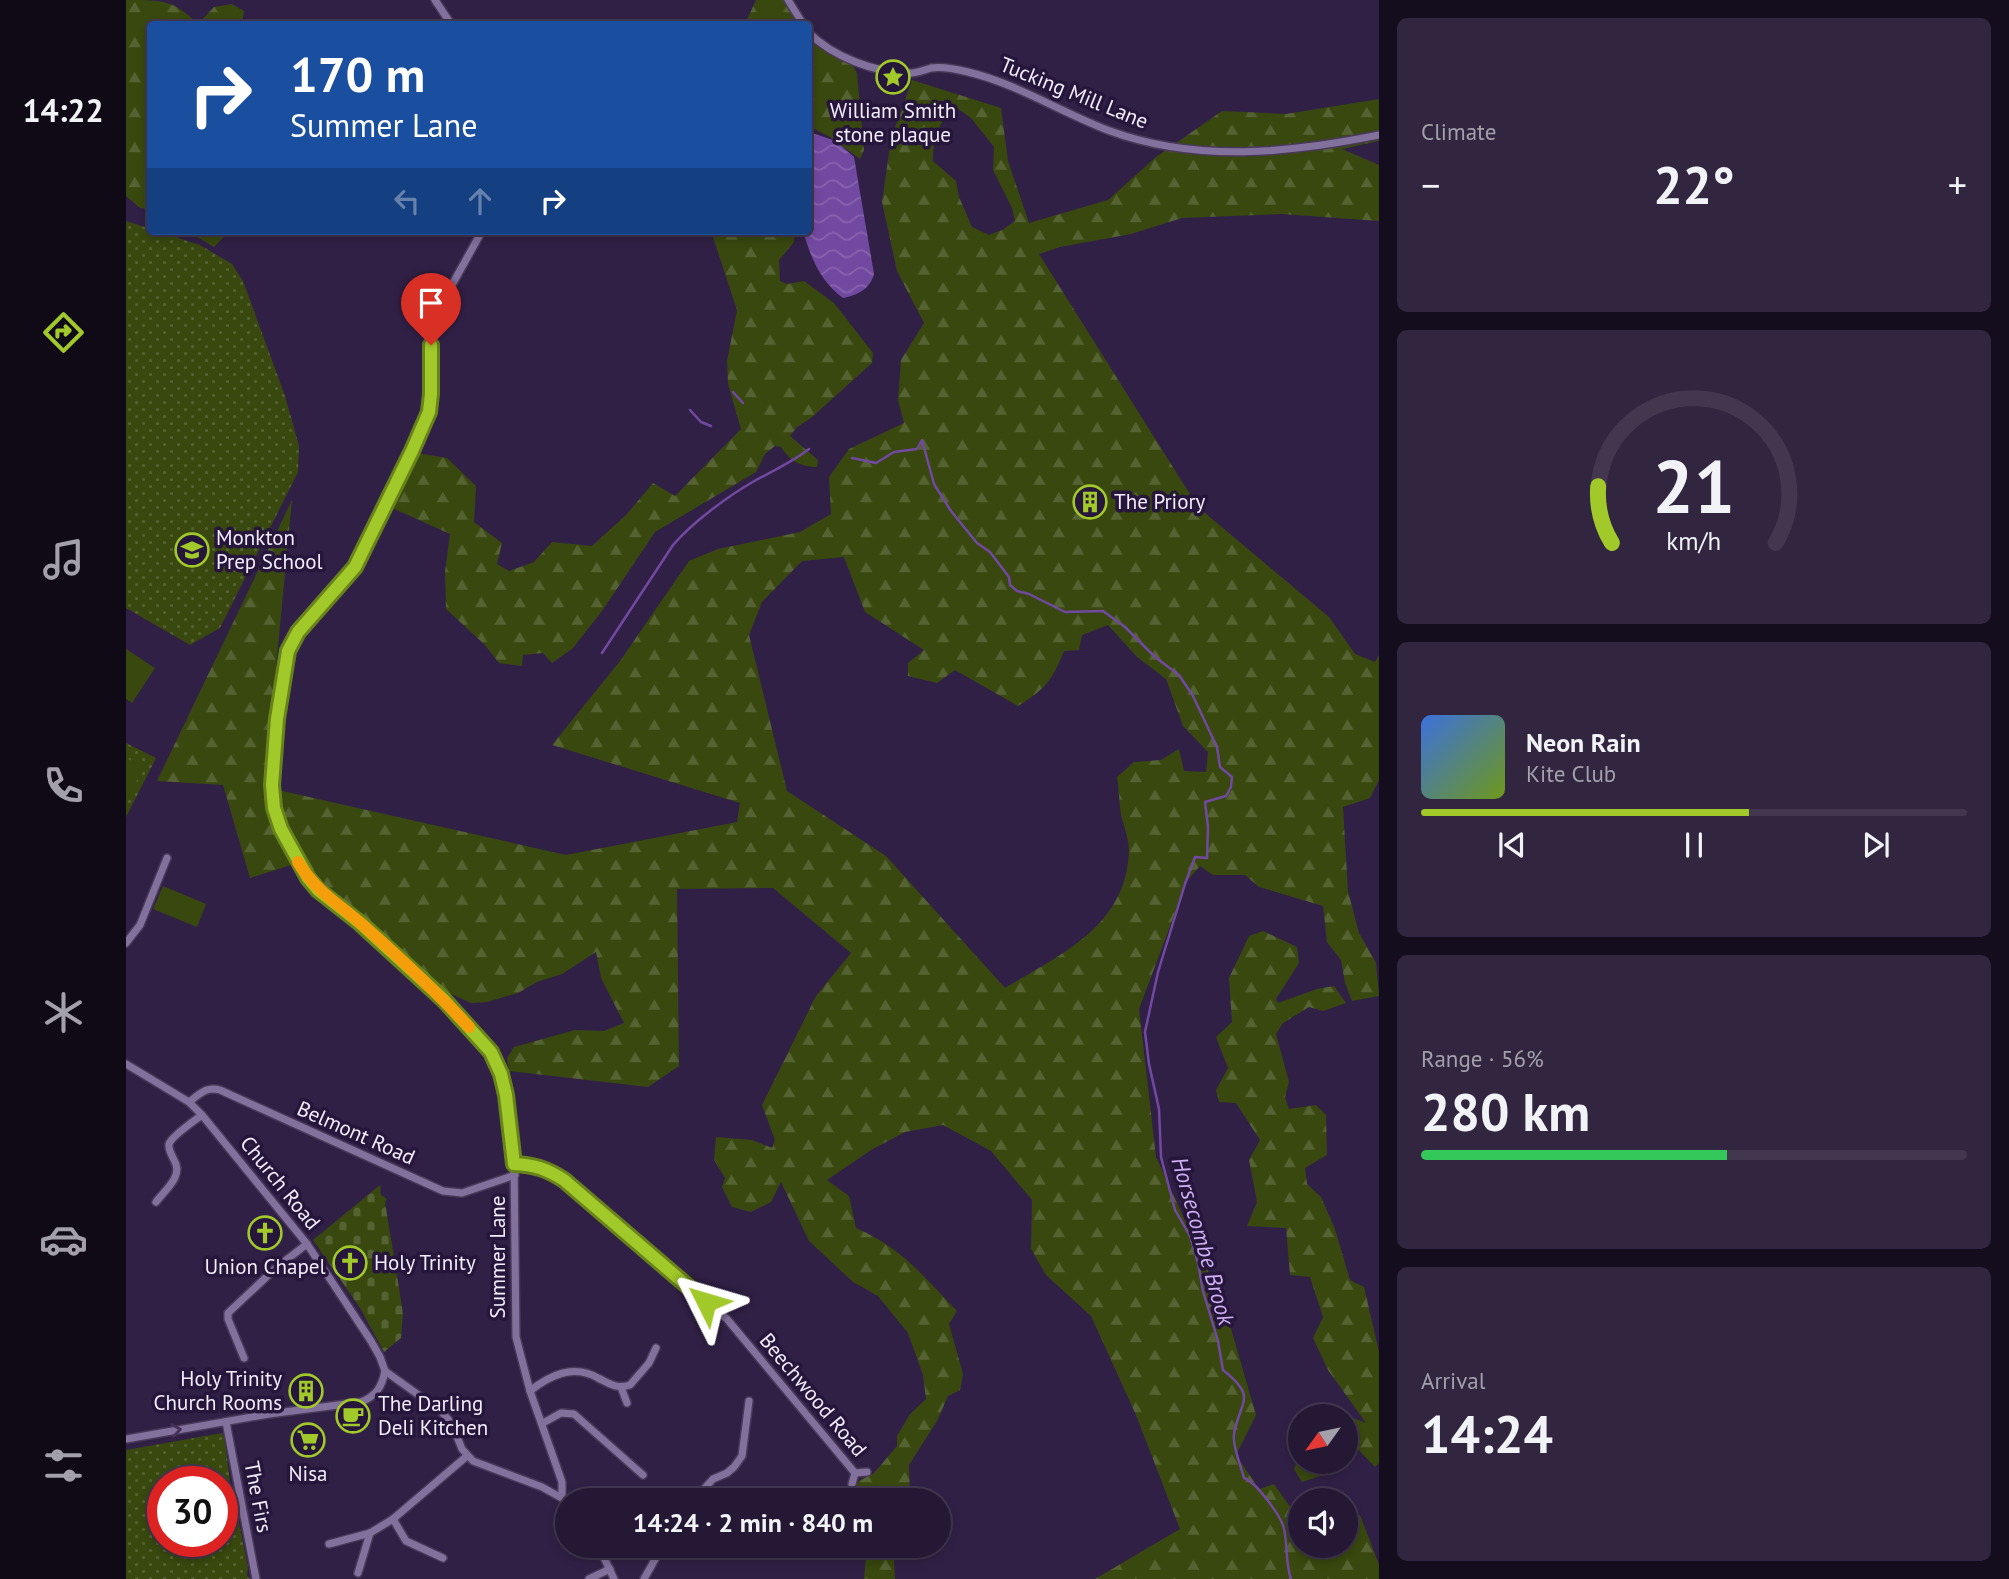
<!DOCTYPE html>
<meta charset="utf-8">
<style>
body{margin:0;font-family:"PT Sans",sans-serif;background:#312540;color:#f1f3f6;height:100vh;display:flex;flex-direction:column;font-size:26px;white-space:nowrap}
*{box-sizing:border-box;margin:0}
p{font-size:23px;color:#a3a0ac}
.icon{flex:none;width:38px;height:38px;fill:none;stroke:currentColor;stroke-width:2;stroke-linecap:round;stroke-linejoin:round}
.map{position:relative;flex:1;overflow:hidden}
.panel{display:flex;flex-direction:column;gap:18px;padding:18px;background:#140d1d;width:630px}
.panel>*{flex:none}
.top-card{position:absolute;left:21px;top:21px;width:665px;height:214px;border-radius:7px;box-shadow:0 4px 10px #0003,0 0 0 2px #42374f;background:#1a4fa0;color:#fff;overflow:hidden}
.needle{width:46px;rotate:237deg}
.tools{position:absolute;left:1162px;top:1404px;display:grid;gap:14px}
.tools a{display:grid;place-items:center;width:70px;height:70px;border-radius:50%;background:#251834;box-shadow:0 4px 10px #0003,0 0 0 2px #42374f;font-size:35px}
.speed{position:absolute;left:21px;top:1466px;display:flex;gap:14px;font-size:35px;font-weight:700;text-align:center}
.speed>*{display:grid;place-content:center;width:91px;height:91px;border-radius:50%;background:#251834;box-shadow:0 4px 10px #0003,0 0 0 2px #42374f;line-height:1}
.speed .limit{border:10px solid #d22;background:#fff;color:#111}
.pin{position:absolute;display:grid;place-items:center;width:60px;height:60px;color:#fff;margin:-72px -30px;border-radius:50% 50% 50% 0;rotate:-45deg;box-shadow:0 0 7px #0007}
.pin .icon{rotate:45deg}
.me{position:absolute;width:77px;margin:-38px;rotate:310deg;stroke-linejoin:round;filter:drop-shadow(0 0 5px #0008)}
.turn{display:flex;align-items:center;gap:24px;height:147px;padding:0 28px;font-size:32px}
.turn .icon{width:91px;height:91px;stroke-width:2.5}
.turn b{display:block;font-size:49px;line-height:60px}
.lanes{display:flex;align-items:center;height:66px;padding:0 28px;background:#0003;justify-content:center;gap:35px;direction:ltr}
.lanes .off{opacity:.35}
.big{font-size:52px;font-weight:700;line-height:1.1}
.panel .widget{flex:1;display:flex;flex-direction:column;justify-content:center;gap:10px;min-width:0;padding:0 24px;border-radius:10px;background:#312540}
.panel .dial{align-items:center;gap:0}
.dial svg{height:182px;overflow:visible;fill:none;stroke:#42374f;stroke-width:7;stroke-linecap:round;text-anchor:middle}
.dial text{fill:#f1f3f6;stroke:none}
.song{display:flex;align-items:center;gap:21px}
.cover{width:84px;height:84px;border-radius:10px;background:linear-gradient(135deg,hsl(220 70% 55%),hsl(80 70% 35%))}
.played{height:7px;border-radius:4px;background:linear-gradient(90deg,#a1c92a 60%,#42374f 60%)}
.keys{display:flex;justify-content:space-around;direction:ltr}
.heat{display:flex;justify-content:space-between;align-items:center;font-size:38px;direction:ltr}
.charge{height:10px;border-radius:5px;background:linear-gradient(90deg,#34c759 56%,#42374f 0)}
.trip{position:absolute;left:429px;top:1488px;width:396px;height:70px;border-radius:35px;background:#251834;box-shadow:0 4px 10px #0003,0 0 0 2px #42374f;font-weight:700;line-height:70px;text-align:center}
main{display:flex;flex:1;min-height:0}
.tab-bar{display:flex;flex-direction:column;width:126px;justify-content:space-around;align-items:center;background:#0f0a15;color:#a3a0ac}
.tab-bar .icon{width:49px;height:49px}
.tab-bar .active{color:#a1c92a}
.tab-bar b{font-size:32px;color:#f1f3f6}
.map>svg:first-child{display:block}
</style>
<main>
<nav class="tab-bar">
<b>14:22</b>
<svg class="icon active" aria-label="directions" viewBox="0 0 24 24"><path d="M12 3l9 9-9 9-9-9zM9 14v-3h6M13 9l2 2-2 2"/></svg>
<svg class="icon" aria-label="music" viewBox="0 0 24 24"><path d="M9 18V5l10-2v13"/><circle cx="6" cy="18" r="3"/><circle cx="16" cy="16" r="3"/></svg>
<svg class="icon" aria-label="phone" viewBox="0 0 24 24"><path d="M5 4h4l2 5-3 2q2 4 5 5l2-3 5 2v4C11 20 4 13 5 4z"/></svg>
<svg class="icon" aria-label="climate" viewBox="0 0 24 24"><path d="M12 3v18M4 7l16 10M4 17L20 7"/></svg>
<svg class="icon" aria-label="car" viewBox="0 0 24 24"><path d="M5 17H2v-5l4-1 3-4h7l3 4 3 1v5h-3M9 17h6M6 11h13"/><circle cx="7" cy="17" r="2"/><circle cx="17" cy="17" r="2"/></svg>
<svg class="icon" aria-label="filters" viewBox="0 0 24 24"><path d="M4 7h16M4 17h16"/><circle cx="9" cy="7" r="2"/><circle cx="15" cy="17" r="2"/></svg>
</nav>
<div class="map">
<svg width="1253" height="1579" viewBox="0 0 1253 1579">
<defs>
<pattern id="grass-dots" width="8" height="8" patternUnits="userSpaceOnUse" patternTransform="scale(1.75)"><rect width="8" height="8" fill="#38480e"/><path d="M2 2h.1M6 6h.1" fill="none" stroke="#556332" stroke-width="1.8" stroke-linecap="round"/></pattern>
<pattern id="forest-firs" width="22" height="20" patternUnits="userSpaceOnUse" patternTransform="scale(1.75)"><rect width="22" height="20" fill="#38480e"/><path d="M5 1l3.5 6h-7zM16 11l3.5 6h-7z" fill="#556332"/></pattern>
<pattern id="cemetery-stones" width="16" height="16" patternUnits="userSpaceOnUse" patternTransform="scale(1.75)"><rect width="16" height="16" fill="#38480e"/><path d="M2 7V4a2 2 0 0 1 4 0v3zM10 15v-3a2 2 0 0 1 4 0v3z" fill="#556332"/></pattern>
<pattern id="water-waves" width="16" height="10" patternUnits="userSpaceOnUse" patternTransform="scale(1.75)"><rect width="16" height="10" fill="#7249a0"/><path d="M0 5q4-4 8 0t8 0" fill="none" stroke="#8763ae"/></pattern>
</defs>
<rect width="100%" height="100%" fill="#312046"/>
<g fill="url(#grass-dots)" fill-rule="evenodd">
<path d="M0,221l74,24 32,19 11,17 42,115 14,50 -1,26 -78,156 -30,17 -64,-37z"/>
<path d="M0,743l30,15 -30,59z"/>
<path d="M96,1433l3,7 7,60 3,2 13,66 -1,8 3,3h-124v-129zM96,1482v60h-59v-60z"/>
</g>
<g fill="url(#forest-firs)" fill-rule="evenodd">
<path d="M0,0c38,0 47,0 72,24l16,-17 18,-3 12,7 -2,13h-92v185l-10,-1 -14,-12z"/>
<path d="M630,0h29l15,24h-55z"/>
<path d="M682,35l44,29 5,9 7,77 -4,9 -30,-22 -21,-11z"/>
<path d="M786,80l89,28 7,53 21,62 79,-23 48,-43 66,-46 64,3 93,-15v42l-37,8 37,16v56l-97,-7 -100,4 -51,16 -71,13 -21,7 159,253 131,110 26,37 20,8 4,-7v125l-9,18 -27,9 5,84 11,42 17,30 3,33 -27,5 -7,-18 -4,-23 -14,-18 -4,-36 -64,-19 -14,-12h-32l-13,-9 -13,15 -48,128 17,148 69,151 31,107 -20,40 23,34 15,-5 26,37v24h46v-27l14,-3 19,50v14h-284l85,-50 -44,-114 -45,-99 -45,-41 -15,-26 1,-49 -41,-49 -48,-26 -38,7 -34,18 -44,30 22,16 7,32c45,19 68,49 101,83l-8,13 14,50 -3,16 -12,6 -11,25 -28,44 1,35h-46l-1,-10 -7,-4 3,-5 15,-8 23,-27v-10l13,-22 16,-15 -3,-24 -15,-42 -30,-37 -25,-14 -44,-41 -28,-59 -10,20 -20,10 -19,-5 -10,-20 3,-9 -11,-18 2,-23 36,3 20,8 3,-8 -13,-35 54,-109 35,-43 -78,-65 -96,1 2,177 -31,21 -139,-16 -2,-13 7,-11 61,-17 29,1 20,-8 -23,-45 -5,-26 -34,22 -25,8 -19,11 -31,9 -16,1 -24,-11 -126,-107 -17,-24 -54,17 -27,-93 -66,-4 135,-281 -27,283 13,7 288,65 171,-33 3,-19 -188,-58 68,-84 69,-100 29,-12 82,-17 31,-18 -2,-37 20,-28 55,-26 -6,-23 3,-40 23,-37 -27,-52 -15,-69 9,-63zM828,106l17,12 23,29 -1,23 19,38 3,13 -13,9 -13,5 -17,-8 -13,-30 -3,-16 -23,-20c-1,-21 6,-39 21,-55zM718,557l21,55 59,38 -16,13v13l29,7 18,-13 63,36c28,-17 34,-26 46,-55l15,-1 3,-15 26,-10 29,32 29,22 17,47 25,26 -2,20 -22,-1 -5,-22 -18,11 -27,2 -17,15c2,12 2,25 4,38 3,11 8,25 8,36 -3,76 -68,103 -124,137l-119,-132 -99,-65 -38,-156 13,-33 40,-41z"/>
<path d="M61,231h38l-1,6 -10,10z"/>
<path d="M585,231h84l-1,11 -15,18 1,21 7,3 17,-3 30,22 39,50 -1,10 -61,55 -14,9 -7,9 28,24 -1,7c-17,0 -27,-6 -36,-20l-6,-1 -10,8 -9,18 -101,60 -53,79 -29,37 -21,15 -9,-10 -20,2 -1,11 -23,-3 -14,-18 -39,-36 -1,-37 5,-38 -60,-27 27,-54 30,5 29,28 -2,36 28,21 -5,21 12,7 25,-9 18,-20 40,4 34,-31 27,-32 22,13 66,-67 -13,-45 -1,-23 10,-51z"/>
<path d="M1137,931l34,16 2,16 -23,36 2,4 39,-14 17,-3 12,17 -23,8 -14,-4 -26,16 -7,11 13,48 -4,15 4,12 27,-4 10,10 1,40 -22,13 2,16 14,13 14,32 15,51 14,7 15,65v111l-4,4 -26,-27 -3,5v-29h-32l2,-5 14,-2 36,14 -38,-53 -15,-32 10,-21 -13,-40 -20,-2 -4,-47 -39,-2 10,-24 -8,-42 11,-20 -24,-37 -17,-1 -3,-12 12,-22 -12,-31 16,-15 -3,-44 20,-42z"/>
<path d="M1174,1452v9h39l-4,10 -33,11 -8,-13z"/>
<path d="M741,1545h26l2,34h-31z"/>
</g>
<path fill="url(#cemetery-stones)" d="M254,1185l1,10 6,4 -2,3 18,111 -2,25 -17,14 -24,-44 -47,-68z"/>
<g fill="#38480e">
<path d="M0,649l29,19 -23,35 -6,-4z"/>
<path d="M0,758l18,10 -18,32z"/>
<path d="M37,886l43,18 -9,23 -44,-18z"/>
</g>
<path fill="url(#water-waves)" d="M683,132l27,9 18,16 20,117c-4,15 -16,21 -31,24 -23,-17 -32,-40 -40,-67h5z"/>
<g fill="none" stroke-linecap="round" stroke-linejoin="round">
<g stroke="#7249a0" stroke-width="2.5">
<path d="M607,392l10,11"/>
<path d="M564,410l11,12 10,4"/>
<path d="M726,458l24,5 18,-11 23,-3 5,-9 12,44 17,27 26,32 13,9 19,25 1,8 7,6 12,3 36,18 38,-1 22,16 30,30 24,18 14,21 24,51 3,20 12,10 -1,10 -5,9 -21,6 3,25 -1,31 -12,-1 -10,27 -27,88 -13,60 4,32 10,45 2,48 14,53 15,26 8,27 5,28 15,50 5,29c35,28 17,30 11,64 -2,12 7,31 10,44 12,4 38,39 40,51 4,17 1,33 7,50"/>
<path d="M476,653l71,-108c21,-24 55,-49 83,-65 19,-10 36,-18 53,-31"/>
</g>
<defs>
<g id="street">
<path d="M309,0l16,24"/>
<path d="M662,0l15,24"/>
<path d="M682,32c25,25 67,41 102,41 8,0 14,-3 21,-5 12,-2 25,1 37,4 50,12 94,41 142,59 88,32 180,22 269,4"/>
<path d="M356,231l-44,79 -6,16 -1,69 -7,30 -69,142 -57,65 -10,19 -11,68 -5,66 2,23 7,21 27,49 10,12 42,33 84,77 46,52 11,22 13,90 2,173 14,54 32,91v14"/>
<path d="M0,943l14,-18 27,-67"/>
<path d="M0,1064l63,38 13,13 105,129 64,97 9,16 5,14 56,40 11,13 10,25 11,12 69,26 25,14"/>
<path d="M63,1102c11,-8 17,-16 31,-12l223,101 19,2 53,-18"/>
<path d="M388,1164c21,1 33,5 50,16l163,139 128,154 -3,11"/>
<path d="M30,1202c9,-12 28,-26 18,-42 -2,-5 -6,-10 -5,-16 2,-7 26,-24 33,-29"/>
<path d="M118,1358l-16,-39v-6l49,-46 30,-23"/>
<path d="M495,1387l6,16"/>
<path d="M404,1391c20,-16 43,-27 68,-13 12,6 18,11 32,7l19,-22 7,-15"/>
<path d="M100,1422l30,157"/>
<path d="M417,1423l18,-10 13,1 69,61"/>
<path d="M0,1439l143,-25 92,-12c15,-6 21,-15 24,-31"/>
<path d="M729,1473l12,-1"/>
<path d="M568,1500l19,-21 14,-6 7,-6 8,-11 7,-55"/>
<path d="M267,1519l13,22 37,17"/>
<path d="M203,1544l41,-11"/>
<path d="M472,1545l16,34"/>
<path d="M232,1573l12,-40 23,-14 74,-63"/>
<path d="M463,1579l21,-10"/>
<path d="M518,1579l19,-34"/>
</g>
</defs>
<use href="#street" stroke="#493959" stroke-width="10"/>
<use href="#street" stroke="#83719d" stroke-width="7"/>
</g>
<defs><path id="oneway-chevron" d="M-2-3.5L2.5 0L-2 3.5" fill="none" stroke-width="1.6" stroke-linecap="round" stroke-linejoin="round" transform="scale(1.75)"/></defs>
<use stroke="#433158" href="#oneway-chevron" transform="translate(50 1430) rotate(-9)"/>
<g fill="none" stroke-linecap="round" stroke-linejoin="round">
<defs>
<path id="route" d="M305,345v49l-2,18 -17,39 -57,116 -57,65 -10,19 -11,68 -5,66 2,23 7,21 27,49 10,12 42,33 84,77 47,52 10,22 5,21 8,69c21,1 33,5 50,16l142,122"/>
</defs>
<use href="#route" stroke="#69831b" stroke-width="18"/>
<use href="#route" stroke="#a1c92a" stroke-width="12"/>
<path stroke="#f59e0b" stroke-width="12" d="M172,862c19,31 40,41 66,64 36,32 72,65 105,101"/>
</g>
<defs>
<symbol id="sight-ring" viewBox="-11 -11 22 22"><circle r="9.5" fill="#27163b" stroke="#a1c92a" stroke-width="1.5"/><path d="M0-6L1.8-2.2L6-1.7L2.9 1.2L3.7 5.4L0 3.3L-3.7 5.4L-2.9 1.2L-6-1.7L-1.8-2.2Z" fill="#a1c92a"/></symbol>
<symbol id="building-ring" viewBox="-11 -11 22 22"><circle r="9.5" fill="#27163b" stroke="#a1c92a" stroke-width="1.5"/><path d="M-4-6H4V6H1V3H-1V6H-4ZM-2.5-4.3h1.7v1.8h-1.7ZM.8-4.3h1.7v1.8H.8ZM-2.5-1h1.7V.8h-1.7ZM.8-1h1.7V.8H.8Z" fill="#a1c92a"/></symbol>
<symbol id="school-ring" viewBox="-11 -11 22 22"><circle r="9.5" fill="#27163b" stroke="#a1c92a" stroke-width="1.5"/><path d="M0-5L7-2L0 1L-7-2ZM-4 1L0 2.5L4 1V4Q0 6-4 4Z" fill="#a1c92a"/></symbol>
<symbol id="church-ring" viewBox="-11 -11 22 22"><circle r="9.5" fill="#27163b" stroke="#a1c92a" stroke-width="1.5"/><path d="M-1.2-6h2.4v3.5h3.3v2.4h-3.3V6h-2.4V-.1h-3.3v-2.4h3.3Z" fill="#a1c92a"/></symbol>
<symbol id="cafe-ring" viewBox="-11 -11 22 22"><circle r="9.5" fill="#27163b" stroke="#a1c92a" stroke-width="1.5"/><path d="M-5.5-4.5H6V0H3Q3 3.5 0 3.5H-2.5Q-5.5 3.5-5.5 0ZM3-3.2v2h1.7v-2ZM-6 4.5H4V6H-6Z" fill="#a1c92a"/></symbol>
<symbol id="supermarket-ring" viewBox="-11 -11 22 22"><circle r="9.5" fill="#27163b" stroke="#a1c92a" stroke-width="1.5"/><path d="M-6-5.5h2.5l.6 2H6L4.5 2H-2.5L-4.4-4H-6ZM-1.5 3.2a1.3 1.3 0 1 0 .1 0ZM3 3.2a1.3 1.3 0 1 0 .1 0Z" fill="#a1c92a"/></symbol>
</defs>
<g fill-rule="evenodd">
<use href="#sight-ring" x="748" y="58" width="38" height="38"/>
<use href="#building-ring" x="945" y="483" width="38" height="38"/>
<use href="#school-ring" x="47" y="531" width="38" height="38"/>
<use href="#church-ring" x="120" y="1214" width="38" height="38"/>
<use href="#church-ring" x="205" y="1244" width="38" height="38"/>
<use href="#building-ring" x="161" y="1372" width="38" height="38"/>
<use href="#cafe-ring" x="208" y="1397" width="38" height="38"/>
<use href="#supermarket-ring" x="163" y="1421" width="38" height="38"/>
</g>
<g text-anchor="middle" stroke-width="7" stroke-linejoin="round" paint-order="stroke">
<g font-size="21" fill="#f2ecfb" stroke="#27163b">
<text transform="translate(948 93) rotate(22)" y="7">Tucking Mill Lane</text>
<text transform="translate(230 1133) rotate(24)" y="7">Belmont Road</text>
<text transform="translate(154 1183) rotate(51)" y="7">Church Road</text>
<text transform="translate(372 1257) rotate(-90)" y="7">Summer Lane</text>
<text transform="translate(687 1395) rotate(50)" y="7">Beechwood Road</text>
<text transform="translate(132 1497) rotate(79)" y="7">The Firs</text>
</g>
<g font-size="21" fill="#f2ecfb" stroke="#27163b" text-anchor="start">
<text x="767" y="118" text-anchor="middle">William Smith<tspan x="767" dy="24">stone plaque</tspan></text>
<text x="988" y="509">The Priory</text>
<text x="90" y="545">Monkton<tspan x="90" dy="24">Prep School</tspan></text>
<text x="248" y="1270">Holy Trinity</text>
<text x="139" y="1274" text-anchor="middle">Union Chapel</text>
<text x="156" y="1386" text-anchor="end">Holy Trinity<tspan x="156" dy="24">Church Rooms</tspan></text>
<text x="252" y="1411">The Darling<tspan x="252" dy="24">Deli Kitchen</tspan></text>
<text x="182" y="1481" text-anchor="middle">Nisa</text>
</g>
<g font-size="23" font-style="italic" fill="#cdb0f5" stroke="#27163b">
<text transform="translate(1077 1241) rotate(74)" y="8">Horsecombe Brook</text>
</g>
</g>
</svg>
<div class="tools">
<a><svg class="needle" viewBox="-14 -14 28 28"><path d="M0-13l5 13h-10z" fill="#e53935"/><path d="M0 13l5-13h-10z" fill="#a3a0ac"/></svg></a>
<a><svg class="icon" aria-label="sound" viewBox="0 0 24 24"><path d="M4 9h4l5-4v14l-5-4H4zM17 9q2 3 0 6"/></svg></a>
</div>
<div class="speed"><div class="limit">30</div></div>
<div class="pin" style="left:305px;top:345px;background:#d93025"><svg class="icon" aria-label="arrive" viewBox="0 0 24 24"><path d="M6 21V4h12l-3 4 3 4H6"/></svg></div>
<svg class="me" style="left:580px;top:1302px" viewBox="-20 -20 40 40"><path d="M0-17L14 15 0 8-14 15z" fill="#a1c92a" stroke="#fff" stroke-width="4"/></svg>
<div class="trip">14:24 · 2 min · 840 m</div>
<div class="top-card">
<div class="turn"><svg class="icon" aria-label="right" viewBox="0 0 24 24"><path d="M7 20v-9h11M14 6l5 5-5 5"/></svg><div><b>170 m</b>Summer Lane</div></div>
<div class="lanes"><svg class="icon off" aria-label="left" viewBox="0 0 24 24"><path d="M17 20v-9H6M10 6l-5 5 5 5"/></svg><svg class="icon off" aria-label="ahead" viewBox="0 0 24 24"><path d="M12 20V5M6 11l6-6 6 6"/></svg><svg class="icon" aria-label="right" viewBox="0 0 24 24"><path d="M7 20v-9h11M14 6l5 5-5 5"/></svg></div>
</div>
</div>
<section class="panel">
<div class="widget"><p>Climate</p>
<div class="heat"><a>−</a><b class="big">22°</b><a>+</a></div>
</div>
<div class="widget dial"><svg viewBox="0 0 100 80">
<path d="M14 69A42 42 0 1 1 86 69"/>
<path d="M14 69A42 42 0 0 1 8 44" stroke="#a1c92a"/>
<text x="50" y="56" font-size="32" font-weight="700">21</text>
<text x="50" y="72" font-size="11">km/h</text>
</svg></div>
<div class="widget">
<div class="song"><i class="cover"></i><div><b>Neon Rain</b><p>Kite Club</p></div></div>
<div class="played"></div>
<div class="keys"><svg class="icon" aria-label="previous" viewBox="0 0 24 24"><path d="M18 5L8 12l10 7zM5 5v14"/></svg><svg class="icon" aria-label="pause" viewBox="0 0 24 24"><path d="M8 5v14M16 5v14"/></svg><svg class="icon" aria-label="next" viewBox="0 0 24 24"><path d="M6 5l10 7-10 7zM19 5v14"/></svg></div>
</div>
<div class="widget"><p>Range · 56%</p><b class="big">280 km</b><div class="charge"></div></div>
<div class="widget"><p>Arrival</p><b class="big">14:24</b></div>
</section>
</main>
